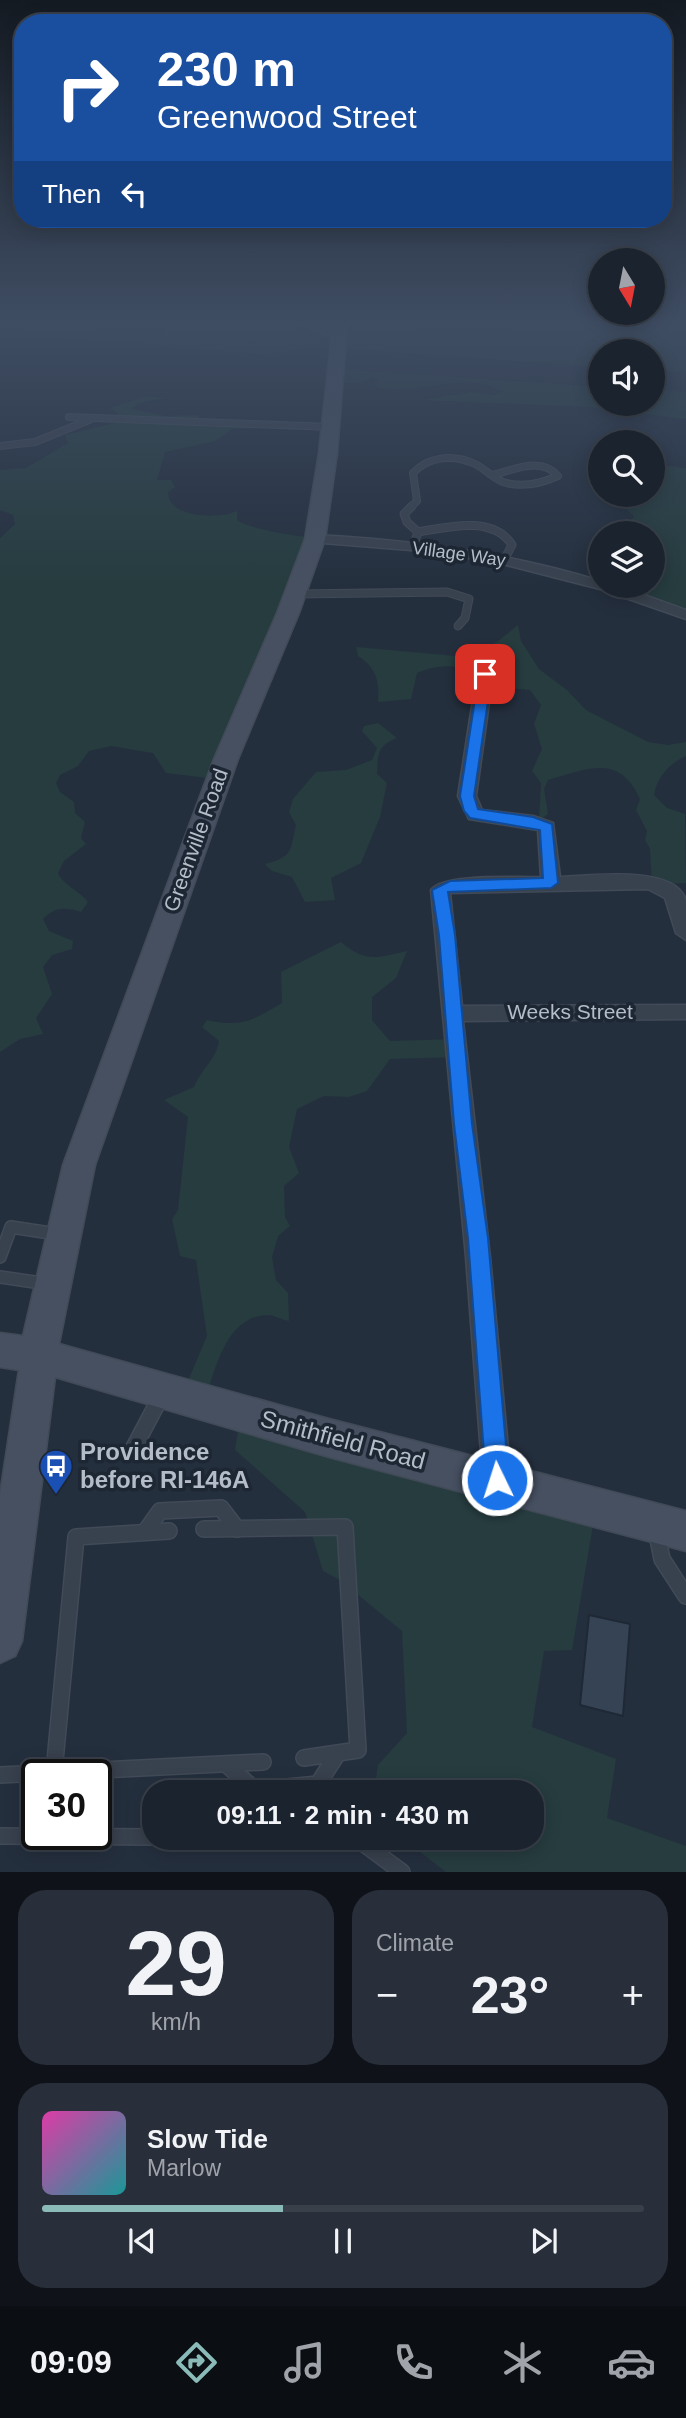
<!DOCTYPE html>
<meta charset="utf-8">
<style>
body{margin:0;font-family:Helvetica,sans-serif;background:#282f3a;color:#f1f3f6;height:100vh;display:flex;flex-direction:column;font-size:26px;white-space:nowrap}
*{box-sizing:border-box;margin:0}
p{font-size:23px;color:#a0a4aa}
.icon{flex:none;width:38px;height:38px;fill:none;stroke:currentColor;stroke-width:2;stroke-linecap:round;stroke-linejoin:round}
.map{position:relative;height:1872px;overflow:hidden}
.panel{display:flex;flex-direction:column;gap:18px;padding:18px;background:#0f1319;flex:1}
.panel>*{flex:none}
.top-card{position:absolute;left:14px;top:14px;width:658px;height:214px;border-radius:28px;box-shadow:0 4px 18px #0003,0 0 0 2px #39404a;background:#1a4fa0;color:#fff;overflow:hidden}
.needle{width:46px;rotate:170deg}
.buttons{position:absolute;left:588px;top:248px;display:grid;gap:14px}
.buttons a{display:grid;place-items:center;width:77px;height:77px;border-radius:50%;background:#1b232e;box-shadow:0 4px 18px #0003,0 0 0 2px #39404a;font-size:35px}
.speed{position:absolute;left:21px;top:1759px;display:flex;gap:14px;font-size:35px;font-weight:700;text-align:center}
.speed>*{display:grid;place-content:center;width:91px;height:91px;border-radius:50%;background:#1b232e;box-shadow:0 4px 18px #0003,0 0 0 2px #39404a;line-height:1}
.speed .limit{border:4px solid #111;border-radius:10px;background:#fff;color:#111}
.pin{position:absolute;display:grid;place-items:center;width:60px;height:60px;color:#fff;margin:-30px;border-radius:14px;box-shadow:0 4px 10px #0006}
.me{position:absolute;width:77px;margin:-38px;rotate:356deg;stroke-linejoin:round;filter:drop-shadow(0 0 5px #0008)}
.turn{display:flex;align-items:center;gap:24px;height:147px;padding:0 28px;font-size:32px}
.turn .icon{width:91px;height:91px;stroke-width:2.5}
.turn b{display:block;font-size:49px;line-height:60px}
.then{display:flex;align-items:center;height:66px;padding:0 28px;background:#0003;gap:14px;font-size:26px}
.big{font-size:52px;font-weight:700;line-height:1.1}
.panel .widget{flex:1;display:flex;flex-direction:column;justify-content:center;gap:10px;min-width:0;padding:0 24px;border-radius:28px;background:#282f3a}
.panel .dial{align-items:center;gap:0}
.dial b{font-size:91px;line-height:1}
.song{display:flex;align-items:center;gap:21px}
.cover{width:84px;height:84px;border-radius:10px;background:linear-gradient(135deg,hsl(320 70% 55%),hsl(180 70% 35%))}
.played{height:7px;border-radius:4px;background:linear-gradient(90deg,#8bbbb9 40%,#39404a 40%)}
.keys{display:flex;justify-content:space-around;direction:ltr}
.heat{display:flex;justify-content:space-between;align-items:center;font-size:38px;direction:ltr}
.panel .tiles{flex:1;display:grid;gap:18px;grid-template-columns:1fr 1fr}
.widget:last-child{grid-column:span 2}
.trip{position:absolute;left:142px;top:1780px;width:402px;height:70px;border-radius:28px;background:#1b232e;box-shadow:0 4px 18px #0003,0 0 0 2px #39404a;font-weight:700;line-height:70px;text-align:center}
.tab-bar{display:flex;height:112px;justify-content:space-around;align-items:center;background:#0b0e12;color:#a0a4aa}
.tab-bar .icon{width:49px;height:49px}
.tab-bar .active{color:#8bbbb9}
.tab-bar b{font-size:32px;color:#f1f3f6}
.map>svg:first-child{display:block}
</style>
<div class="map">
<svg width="686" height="1872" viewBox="0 0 686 1872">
<rect width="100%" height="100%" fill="#242f3e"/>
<g fill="#263c3f">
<path d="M0,324h67l51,10 24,1 17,-1 14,-10h108l42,19 -54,12 -269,-23z"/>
<path d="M350,324h67l3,9c17,8 32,0 49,-1 15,-2 29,5 44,-2l-3,-6h176v49l-33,-2v-19h-53v15l-253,-18z"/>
<path d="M337,369l263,18v17h53v-14l33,2v27l-98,-12 -164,-7 48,-8 23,3 8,-3c-40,-24 -88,7 -129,-6l6,-5 -7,-4 -12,6h-26z"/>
<path d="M147,396l18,2 -26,5 -8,6 34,7 33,-1 1,7 5,2 48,4 -20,1 -16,12 -51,11 -8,28h14l4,7 -7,5c0,27 52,27 69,19v9c10,8 56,16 71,17l-92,242 -50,-6 -13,-20 -42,-7 -22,5 -11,15 -18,9 -4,8 4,9 14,10 1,11 10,9 -4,16 5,6 -22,17 -6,12c5,12 22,18 30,29l-7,10c-16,-5 -26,-5 -38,7l6,12 24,10 -1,8 -20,6 -9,12 9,27 -16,24 7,16 -23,5 -20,13v-514l15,-14 -2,-9 -13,-5v-40l26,-2 42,-25 -3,-8 58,-14v-3l-13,-10z"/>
<path d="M653,464l33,4v145l-77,-27h44v-52l-38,-2 5,-8 10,-2 4,-6 -11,-10 8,-6v-5h22z"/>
<path d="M518,625l3,16 18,28 28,21 19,20 62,32 20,3 18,-3v14c-16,7 -29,21 -32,39l13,13 18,6 1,69 -34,2 -2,-36 -5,-9 2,-9 -11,-21 4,-11c-21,-46 -52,-30 -92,-19l-4,9 4,25 -9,7 2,-38 -9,-12 10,-22 -8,-25 7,-19 -11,-15 -42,-4c-14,-24 -48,-23 -71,-13l-6,26 -33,3c2,-20 -2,-35 -20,-46l-2,-9 111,10 30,-15z"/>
<path d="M378,723l19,15c-20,8 -19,16 -20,36l10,9 -7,34 -19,46 -30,15 4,22 -30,2 -13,-25 -20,-6 -7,-7c28,-7 25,-13 31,-39l-7,-13 4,-13 23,-27 30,-2 26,-10 5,-12 -15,-17 2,-5z"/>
<path d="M341,942c25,21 35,16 66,9l-11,27 -24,19v23l18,21 66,-2 2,18 -68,2 -23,32 -18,6 -25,-1 -27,13 -8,38 10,26 -15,13 1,31 5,9 -12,10 -6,21 4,23 12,13 1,28c-6,-1 -15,-6 -21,-6 -43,1 -53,56 -64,88l-23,-6 26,-61 -11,-76 -16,-4 -8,-37 6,-9 10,-93 -24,-17 30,-13c7,-18 22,-27 25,-46l-17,-14 5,-7c33,8 47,0 75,-17l-1,-31z"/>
<path d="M240,1416l355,97 -23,137 -28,1 -12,76 84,32 -9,59 79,28v26h-240l-44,-34h130v-46h-158l4,-27 29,-32 -5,-102 -62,-51 -17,-9 -18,-59 -70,-62z"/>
</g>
<path fill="#364354" stroke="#1f2835" stroke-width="2" d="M589,1615l41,9 -7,92 -43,-11z"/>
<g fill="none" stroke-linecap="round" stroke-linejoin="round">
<defs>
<g id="lane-far3">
<path d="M69,417l261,10"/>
<path d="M0,446l35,-4 54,-22"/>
<path d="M410,508l7,-7 -4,-28c16,-17 41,-19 62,-9 10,5 18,14 28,18 18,6 39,1 55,-6 -17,-20 -44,-6 -66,-1"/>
</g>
<g id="lane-far2">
<path d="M412,506l-8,8 3,8 11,10 -5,15"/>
<path d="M418,532c30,-5 75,-17 94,13l-8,15"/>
<path d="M295,594l152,-2 22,7 -4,19 -7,8"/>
</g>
<g id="lane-far1">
<path d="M0,1257l11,-30 46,7"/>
<path d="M0,1277l48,7"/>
<path d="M157,1404l4,-8"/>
</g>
<g id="lane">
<path d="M131,1453l27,-51"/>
<path d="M204,1529l141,-2 13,223 -54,8"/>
<path d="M145,1532l15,-21 61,-3 16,21"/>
<path d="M657,1534l5,25 24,37"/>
<path d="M226,1764l29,26 63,-6 20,-31"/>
<path d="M54,1772l22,-235 93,-6"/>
<path d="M0,1775l263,-13"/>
<path d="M0,1836l154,1"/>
<path d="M231,1838h125l46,34"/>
</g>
<g id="street">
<path d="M300,324h14l30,12 -9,2z"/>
<path d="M315,535c97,5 192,17 285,46v5h19l67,24v9l-86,-30 -105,-27 -72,-11 -113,-9 -2,-3z"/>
<path d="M485,669l8,5 -17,122 6,14 51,6 20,7 7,54c28,-1 117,-13 126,24 0,12 0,27 0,39l-10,-7 -11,-35 -17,-9 -198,4 12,113 224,-1v14l-223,2 27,236 21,223 -4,9 -10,4 -10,-4 -4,-9 -17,-223 -35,-367c12,-17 88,-12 110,-13l-3,-47 -69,-11 -11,-23 19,-122z"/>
</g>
<path id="secondary" d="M333,324h14l-10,129 -12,86 -26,74 -61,146 -143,406 -36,179 270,75 357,92v40l-357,-94 -274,-80 -33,264 -7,15 -15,7v-168l19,-125 -19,-3v-34l23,3 40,-171 151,-406 63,-146 28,-74 14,-86z"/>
</defs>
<use href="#lane-far3" stroke="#414a57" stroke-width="8"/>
<use href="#lane-far2" stroke="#414a57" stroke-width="9"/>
<use href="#lane-far1" stroke="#414a57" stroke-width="14"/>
<use href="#lane" stroke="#414a57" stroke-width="18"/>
<use href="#street" stroke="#414a57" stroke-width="3"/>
<use href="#secondary" stroke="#414a57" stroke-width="3"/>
<use href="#lane-far3" stroke="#38414e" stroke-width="6"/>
<use href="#lane-far2" stroke="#38414e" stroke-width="7"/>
<use href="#lane-far1" stroke="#38414e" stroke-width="11"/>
<use href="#lane" stroke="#38414e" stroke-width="15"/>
<use href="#street" fill="#38414e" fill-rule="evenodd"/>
<use href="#secondary" fill="#465061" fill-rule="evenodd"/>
</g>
<linearGradient id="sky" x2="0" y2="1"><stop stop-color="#141a22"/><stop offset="0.55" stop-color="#3f4d63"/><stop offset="1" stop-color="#3f4d63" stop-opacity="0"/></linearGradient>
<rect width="686" height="586" fill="url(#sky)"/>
<path fill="#1a73e8" stroke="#114b97" stroke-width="2" d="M485,671l7,3 -18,122 4,13 55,8 19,7 6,59 -7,5 -103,4 7,43 17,189 16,114 21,242 -4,8 -8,3 -8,-3 -3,-8 -18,-242 -14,-114 -15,-189 -7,-45 18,-9 93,-3 -3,-48 -70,-12 -6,-7 -4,-15 19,-122z"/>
<defs>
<symbol id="bus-pin" viewBox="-11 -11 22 30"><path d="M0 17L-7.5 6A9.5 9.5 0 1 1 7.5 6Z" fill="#1a4fb4" stroke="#1d2633"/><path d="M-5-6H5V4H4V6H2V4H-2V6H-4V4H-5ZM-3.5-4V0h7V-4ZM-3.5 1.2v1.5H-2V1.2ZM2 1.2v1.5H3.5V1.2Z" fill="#fff"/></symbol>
</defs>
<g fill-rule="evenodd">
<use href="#bus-pin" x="37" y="1447" width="38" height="52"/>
</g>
<g text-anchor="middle" stroke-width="7" stroke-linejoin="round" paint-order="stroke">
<g font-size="18" fill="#b4bcc9" stroke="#1d2633">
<text transform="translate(459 554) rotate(8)" y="6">Village Way</text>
</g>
<g font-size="21" fill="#b4bcc9" stroke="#1d2633">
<text transform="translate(196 840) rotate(-70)" y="7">Greenville Road</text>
<text x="570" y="1019">Weeks Street</text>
</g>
<g font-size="24" fill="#b4bcc9" stroke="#1d2633">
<text transform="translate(343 1440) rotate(15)" y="8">Smithfield Road</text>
</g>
<g font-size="24" font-weight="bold" fill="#b4bcc9" stroke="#1d2633" text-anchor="start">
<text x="80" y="1460">Providence<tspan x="80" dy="28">before RI-146A</tspan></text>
</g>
</g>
</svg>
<div class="buttons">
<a><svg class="needle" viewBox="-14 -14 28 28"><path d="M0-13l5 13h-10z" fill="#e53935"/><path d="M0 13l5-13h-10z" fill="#a0a4aa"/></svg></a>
<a><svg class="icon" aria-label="sound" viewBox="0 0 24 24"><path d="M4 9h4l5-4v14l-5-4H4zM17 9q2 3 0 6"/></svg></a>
<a><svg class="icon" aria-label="search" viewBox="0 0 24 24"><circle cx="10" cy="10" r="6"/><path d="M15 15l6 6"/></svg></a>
<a><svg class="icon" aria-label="layers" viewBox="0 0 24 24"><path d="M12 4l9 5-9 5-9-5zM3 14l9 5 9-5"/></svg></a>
</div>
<div class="speed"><div class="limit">30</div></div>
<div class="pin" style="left:485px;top:674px;background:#d93025"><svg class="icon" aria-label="arrive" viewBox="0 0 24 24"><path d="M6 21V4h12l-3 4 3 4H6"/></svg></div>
<svg class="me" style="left:497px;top:1480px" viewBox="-20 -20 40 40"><circle r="17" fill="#1a73e8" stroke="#fff" stroke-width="3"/><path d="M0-11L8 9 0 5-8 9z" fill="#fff"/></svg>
<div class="trip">09:11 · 2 min · 430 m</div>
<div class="top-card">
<div class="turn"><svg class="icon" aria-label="right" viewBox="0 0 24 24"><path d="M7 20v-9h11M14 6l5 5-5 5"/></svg><div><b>230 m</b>Greenwood Street</div></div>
<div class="then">Then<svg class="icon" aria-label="left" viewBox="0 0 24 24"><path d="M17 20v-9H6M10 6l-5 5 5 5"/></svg></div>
</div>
</div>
<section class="panel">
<div class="tiles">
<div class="widget dial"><b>29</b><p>km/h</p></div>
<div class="widget"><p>Climate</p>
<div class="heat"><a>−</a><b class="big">23°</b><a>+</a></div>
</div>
<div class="widget">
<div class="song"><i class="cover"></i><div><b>Slow Tide</b><p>Marlow</p></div></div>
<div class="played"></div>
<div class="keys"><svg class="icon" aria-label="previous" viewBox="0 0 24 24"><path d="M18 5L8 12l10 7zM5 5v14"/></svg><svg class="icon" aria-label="pause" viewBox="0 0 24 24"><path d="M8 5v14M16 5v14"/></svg><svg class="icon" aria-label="next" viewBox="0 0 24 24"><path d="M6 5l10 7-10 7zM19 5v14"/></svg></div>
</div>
</div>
</section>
<nav class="tab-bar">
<b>09:09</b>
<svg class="icon active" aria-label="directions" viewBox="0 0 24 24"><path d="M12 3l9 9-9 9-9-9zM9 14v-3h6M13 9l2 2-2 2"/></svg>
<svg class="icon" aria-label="music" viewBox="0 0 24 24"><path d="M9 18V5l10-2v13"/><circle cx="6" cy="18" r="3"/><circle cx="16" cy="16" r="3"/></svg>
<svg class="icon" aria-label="phone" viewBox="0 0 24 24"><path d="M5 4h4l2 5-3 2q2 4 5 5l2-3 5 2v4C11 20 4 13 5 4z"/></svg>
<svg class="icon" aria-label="climate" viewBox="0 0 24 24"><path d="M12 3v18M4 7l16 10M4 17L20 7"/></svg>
<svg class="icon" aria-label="car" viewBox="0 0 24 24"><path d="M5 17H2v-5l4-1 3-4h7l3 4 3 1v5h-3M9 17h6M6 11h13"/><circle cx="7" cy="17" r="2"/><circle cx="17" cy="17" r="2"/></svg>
</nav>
